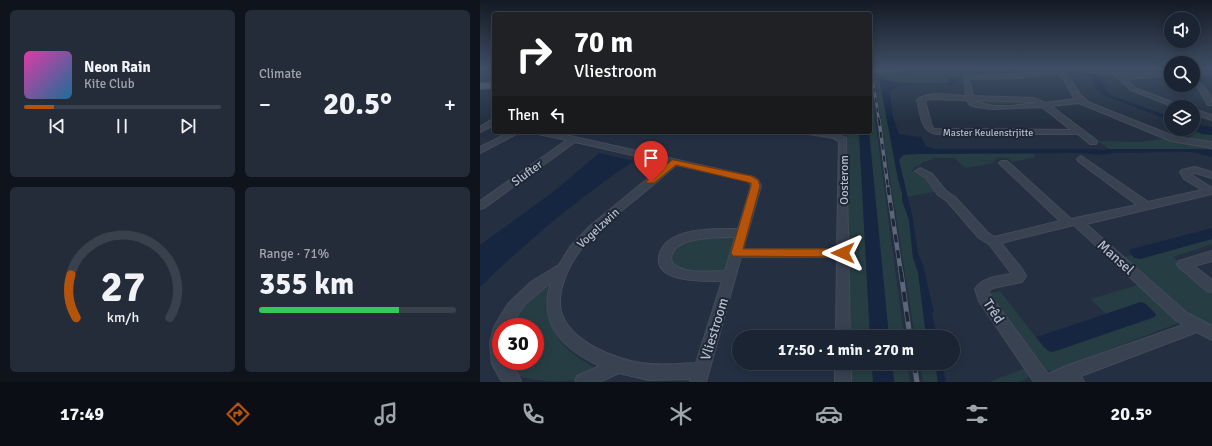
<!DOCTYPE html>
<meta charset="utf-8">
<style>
body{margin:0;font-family:Signika,sans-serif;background:#242c3a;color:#f1f3f6;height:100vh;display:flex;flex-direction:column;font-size:15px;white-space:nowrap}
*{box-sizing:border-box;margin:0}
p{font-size:13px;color:#a0a4ac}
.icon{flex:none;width:22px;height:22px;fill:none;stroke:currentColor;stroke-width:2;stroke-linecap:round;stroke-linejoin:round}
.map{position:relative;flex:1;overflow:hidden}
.side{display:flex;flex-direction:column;gap:10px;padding:10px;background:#0f141c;width:480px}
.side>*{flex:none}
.guide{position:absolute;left:12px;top:12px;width:380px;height:122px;border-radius:4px;box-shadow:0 2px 10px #0003,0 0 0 1px #39414d;background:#202124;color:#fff;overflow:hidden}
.fabs{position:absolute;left:684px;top:12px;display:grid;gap:8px}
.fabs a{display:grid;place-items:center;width:36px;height:36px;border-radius:50%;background:#1b2432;box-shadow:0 2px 10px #0003,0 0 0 1px #39414d;font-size:20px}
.speed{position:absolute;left:12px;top:318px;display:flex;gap:8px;font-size:20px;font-weight:700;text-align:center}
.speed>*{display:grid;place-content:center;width:52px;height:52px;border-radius:50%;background:#1b2432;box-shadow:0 2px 10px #0003,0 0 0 1px #39414d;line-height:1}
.speed .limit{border:6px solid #d22;background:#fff;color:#111}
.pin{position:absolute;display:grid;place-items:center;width:34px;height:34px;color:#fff;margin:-41px -17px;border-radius:50% 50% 50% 0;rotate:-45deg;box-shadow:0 0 4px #0007}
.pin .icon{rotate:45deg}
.me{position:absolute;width:44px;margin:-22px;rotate:270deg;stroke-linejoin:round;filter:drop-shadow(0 0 3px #0008)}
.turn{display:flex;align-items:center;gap:14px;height:84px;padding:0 16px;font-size:18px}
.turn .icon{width:52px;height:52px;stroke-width:2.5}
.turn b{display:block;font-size:28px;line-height:34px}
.then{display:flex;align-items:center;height:38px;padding:0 16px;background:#0003;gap:8px;font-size:15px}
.big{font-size:30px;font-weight:700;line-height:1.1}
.side .widget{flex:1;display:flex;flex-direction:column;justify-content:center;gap:6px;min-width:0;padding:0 14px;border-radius:6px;background:#242c3a}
.side .dial{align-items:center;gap:0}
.dial svg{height:104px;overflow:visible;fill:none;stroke:#39414d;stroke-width:7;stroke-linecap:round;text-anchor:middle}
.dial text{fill:#f1f3f6;stroke:none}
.song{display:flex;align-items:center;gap:12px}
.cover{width:48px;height:48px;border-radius:6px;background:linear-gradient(135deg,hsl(320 70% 55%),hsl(200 70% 35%))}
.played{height:4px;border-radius:2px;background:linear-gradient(90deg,#b45309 15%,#39414d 15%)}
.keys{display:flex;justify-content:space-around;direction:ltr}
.heat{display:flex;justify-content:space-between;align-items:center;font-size:22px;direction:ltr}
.charge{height:6px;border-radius:3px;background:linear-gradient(90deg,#34c759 71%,#39414d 0)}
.side .tiles{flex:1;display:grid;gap:10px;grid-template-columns:repeat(2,1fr)}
.trip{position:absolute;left:252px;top:330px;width:228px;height:40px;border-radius:20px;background:#1b2432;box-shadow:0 2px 10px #0003,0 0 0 1px #39414d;font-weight:700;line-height:40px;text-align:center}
.tabs{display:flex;height:64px;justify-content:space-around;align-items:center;background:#0b0e14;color:#a0a4ac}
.tabs .icon{width:28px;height:28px}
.tabs .on{color:#b45309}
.tabs b{font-size:18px;color:#f1f3f6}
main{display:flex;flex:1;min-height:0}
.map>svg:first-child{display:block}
</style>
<main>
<section class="side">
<div class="tiles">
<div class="widget">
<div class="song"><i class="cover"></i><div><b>Neon Rain</b><p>Kite Club</p></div></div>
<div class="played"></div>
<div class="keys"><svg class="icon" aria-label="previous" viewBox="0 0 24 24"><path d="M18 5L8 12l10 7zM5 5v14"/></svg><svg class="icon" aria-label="pause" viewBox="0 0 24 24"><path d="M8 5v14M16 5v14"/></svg><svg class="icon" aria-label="next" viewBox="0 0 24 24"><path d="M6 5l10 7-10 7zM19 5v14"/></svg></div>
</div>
<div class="widget"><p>Climate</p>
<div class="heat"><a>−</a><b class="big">20.5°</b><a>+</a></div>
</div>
<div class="widget dial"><svg viewBox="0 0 100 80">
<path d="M14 69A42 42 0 1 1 86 69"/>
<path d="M14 69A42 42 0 0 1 10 36" stroke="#b45309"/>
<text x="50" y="56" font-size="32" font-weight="700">27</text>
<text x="50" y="72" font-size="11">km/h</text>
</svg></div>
<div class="widget"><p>Range · 71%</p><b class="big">355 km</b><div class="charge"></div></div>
</div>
</section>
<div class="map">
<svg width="732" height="382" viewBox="0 0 732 382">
<rect width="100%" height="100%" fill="#243042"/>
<g fill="#263e43" fill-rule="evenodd">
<path d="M0,68h14v13l-14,1z"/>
<path d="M443,68h201l-12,2 -36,-1 -53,6 -55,1h-44l-48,-5zM559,69l3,1c-9,3 -68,7 -73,2z"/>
<path d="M655,68h26l9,5 -15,1 -1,-2 -18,1 3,1 -15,1 -5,-4z"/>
<path d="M396,73h14l25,3 47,1 -4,2 -8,-1 -2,5h-41l-21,-1 -7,-4 19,101 4,14v7l7,20 4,38 5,14 7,55 4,10h-14l-41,-262z"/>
<path d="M390,82l34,255h-15l-20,-205h1z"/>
<path d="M493,98l60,3 4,3h-52l-10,-3z"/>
<path d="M370,132h9l11,205h-21l-2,-195 -2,-4z"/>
<path d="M718,132l14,3v7l-26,-3z"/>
<path d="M688,138l14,5 30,4v3l-6,-1h-98l-3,-4 -9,-4 44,1z"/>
<path d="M553,153l2,4 -23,5c-3,-5 -11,-5 -16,-4l-1,3 -36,-3 31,3 5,2 -30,5 -10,-10h-20l-14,5v2l-7,2 -2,4 14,7 11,13 -30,6 -8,-37 1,-3 7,-3z"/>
<path d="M254,236l-10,37h-25l-17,-3 -10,-4c-14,-30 46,-29 62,-30z"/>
<path d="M732,239v5l-39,13 39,31v38l-26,-13 -63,-55 8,-3 9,4z"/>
<path d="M78,274c-2,14 -7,32 -6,46 1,25 30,41 49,51 -8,3 -15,7 -23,9 -17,2 -42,2 -58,-4 -6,-3 -11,-9 -15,-15h30v-34h-28l11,-19z"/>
<path d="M661,284l40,38 -128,49 -8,-1 -8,-6 -47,-67 1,-4 9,-2 44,57 97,-46 -35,12 -15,-15z"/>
<path d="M369,363h23l1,19h-24z"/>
<path d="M412,363h15l3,19h-16z"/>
<path d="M440,363h15l3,19h-15z"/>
<path d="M546,368l2,5v5l-10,4h-29z"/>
</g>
<g fill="#172640">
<path d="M559,69l3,1 -44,4 -30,-1z"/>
<path d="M598,72h12l8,3 12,20 61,22v4l-70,-27 -5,-5 -5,-13z"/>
<path d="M401,77c6,8 55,7 67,6l2,-5 8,1 -1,4 -4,2c-15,1 -54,-5 -63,7l3,25 6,17 22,3 5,9 9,3h161l7,1 5,-1h98l6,1v7l-20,-5 -76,1 -17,2 -17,-2 -162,1 -17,1 -4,5 14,59 5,34 5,12 11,47 -2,1 5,24h-8l-4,-9 -7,-56 -5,-14 -4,-38 -7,-20v-7l-4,-14 -19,-101z"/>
<path d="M713,124l19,3v8l-10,-1 -10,-5h1z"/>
<path d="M379,132h10l20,205h-19z"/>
<path d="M119,153l35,8c-57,38 -105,79 -154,126v-42l73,-53z"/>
<path d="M732,228v11l-72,20 -6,-1 -5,-7 2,-2z"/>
<path d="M661,302l5,2 10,10 -1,3 -102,35 -5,-1 -12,-14z"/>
<path d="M392,363h20l2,19h-21z"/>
<path d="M455,363h7l4,19h-8z"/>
</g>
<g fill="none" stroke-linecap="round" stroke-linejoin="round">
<defs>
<g id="minor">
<path d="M584,68l51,2 18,-2 -13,5 3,2 48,-3v4l-45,3 9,9 50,19h-11l-43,-17 -18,-16 -39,-3 -11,1c13,10 11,21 27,31l86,34 36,5v6l-41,-7 -92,-38 -28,3 45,34 1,2 -1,2h-6l-12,-10h-142c-16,-3 -15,-20 -19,-34 12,-10 35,-4 49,-4l-2,-20 54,-2zM576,73l8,7 11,19 -30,4 -11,-5 -61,-2 -4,-17 49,-1zM449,99l38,1 3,5 7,2 15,2 50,-2 29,23 -137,-1 -2,-2 -7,-26zM495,100l58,2 4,1c-16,2 -49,7 -62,-3z"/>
<path d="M732,70v4l-19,1v-4z"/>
<path d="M713,80c10,3 19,14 19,25h-4l-11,-19 -4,-1z"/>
<path d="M713,109l19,6v5l-19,-6z"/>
<path d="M11,120h3v5l-14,7v-5z"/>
<path d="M30,132h10l-40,21v-6z"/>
<path d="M57,132h15l202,45 4,3 3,6 -18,63h94l2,-108 -6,-3 -24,-4 -1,-2c14,0 25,0 38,6l4,199h-14l1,-80h-96l-35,125h-16l1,-3 -43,1 -29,-7 -19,9h-25l2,-6 23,-10c-37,-17 -62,-41 -49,-84l-26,22 -16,23h-8v34h5l13,15 2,6h-19l-10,-18 -2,-21 4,-16 14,-23 23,-22 28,-17 11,-18 20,-21 77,-63 -92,-21 -91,66 -4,1v-8l87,-61 -29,-6zM196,165l72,16 3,5 -13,43c-21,0 -49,-1 -67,10 -6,4 -11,11 -12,18 -4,26 47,24 63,24l-26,82c-18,1 -37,3 -55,0 -26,-4 -67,-20 -78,-46 -9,-20 4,-49 16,-65 13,-18 32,-32 48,-46 17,-13 33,-27 49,-41zM255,237l-10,34c-15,0 -41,4 -53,-8 -8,-27 47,-26 63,-26z"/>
<path d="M601,156l67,46 54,-12 -18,-11 -4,-7 2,-2 13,-3 17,5v6l-17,-5 -5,1 22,14v6l-126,30 101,89 25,13v14l-15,-8 -116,44 3,6h-50l-55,-81 -4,-12c7,-12 25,-13 37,-15l-23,-30 -10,-6 -32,-37 -9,-6 -12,-17 -11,-7 5,-3 12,6 14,17 9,6 32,35 7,5 66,-16 -59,-56 -2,-2 2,-2h6l64,58 66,-14 -59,-44 -1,-2zM594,225l103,96 6,4 -114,40 -21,9 -58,-79 -1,-4 4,-3 29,-6 4,-6 -4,-7 -21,-26z"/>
<path d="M732,251v10l-18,5 18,14v12l-5,-1 -28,-24 -2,-3 2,-3z"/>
<rect x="355" y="363" width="16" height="19"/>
</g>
<g id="primary">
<path d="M390,68h37l-4,3 -33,2z"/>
<path d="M14,82v6l-14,1v-6z"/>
</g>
</defs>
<use href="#minor" stroke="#434b5a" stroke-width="2"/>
<use href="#primary" stroke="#434b5a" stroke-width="2"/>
<use href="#minor" fill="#394251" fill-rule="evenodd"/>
<use href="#primary" fill="#576171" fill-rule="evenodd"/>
<defs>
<path id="rail-far3" d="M391,68l8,53"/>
<path id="rail-far2" d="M399,120l9,68"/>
<path id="rail-far1" d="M408,187l13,86"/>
<g id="rail">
<path d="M421,272l9,65"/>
<path d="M434,363l3,19"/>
</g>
</defs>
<use href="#rail-far3" stroke="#5b6678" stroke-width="2.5"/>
<use href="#rail-far2" stroke="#5b6678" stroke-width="3.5"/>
<use href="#rail-far1" stroke="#5b6678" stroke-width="4.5"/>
<use href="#rail" stroke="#5b6678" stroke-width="5"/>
<use href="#rail-far3" stroke="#1e2736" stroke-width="1.5" stroke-dasharray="5" stroke-linecap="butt"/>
<use href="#rail-far2" stroke="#1e2736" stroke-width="2" stroke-dasharray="6" stroke-linecap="butt"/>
<use href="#rail-far1" stroke="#1e2736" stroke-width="3" stroke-dasharray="8" stroke-linecap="butt"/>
<use href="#rail" stroke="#1e2736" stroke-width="3.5" stroke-dasharray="10" stroke-linecap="butt"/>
</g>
<linearGradient id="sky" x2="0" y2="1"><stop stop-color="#141a24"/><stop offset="0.56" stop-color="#3f4e65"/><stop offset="1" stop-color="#3f4e65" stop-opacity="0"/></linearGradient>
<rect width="732" height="122" fill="url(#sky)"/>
<path fill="#b45309" stroke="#753606" d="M192,160h2l77,16 7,4 2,6 -17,63h100l4,1 2,3 -2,3 -4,1 -110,-1 -2,-3 20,-67v-3l-75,-18 -22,18h-6l-2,-1 2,-2z"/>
<g text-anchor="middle" stroke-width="4" stroke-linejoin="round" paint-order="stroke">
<g font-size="10" fill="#b6bdcb" stroke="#1e2736">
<text x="508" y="136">Master Keulenstrjitte</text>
</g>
<g font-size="12" fill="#b6bdcb" stroke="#1e2736">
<text transform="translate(47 173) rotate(-36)" y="4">Slufter</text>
<text transform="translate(364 180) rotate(-90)" y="4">Oosterom</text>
<text transform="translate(118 228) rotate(-43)" y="4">Vogelzwin</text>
</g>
<g font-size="14" fill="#b6bdcb" stroke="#1e2736">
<text transform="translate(636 257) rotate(42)" y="5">Mansel</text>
<text transform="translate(514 311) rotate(57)" y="5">Trêd</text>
<text transform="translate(234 329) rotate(-73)" y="5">Vliestroom</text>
</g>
</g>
</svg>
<div class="fabs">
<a><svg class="icon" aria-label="sound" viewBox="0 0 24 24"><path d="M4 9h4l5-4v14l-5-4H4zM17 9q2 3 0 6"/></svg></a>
<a><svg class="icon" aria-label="search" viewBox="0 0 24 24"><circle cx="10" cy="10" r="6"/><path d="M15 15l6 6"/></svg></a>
<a><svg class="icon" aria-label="layers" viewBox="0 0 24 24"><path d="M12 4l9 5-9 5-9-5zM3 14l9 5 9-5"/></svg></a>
</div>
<div class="speed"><div class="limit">30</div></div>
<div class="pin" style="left:171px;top:182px;background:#d93025"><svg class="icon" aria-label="arrive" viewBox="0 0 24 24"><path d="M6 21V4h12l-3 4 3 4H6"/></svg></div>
<svg class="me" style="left:363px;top:253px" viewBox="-20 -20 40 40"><path d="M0-17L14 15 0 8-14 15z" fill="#b45309" stroke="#fff" stroke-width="4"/></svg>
<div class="trip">17:50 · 1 min · 270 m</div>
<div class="guide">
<div class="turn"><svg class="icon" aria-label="right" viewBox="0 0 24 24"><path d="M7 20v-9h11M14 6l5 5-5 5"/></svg><div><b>70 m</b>Vliestroom</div></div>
<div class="then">Then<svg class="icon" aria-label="left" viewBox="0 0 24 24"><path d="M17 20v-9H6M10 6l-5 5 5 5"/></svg></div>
</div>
</div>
</main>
<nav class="tabs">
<b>17:49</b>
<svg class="icon on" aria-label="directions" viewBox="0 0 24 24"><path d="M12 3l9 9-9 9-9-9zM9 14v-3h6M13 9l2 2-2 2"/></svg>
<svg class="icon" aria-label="music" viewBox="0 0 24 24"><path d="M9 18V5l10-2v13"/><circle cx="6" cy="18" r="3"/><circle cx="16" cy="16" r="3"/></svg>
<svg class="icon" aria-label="phone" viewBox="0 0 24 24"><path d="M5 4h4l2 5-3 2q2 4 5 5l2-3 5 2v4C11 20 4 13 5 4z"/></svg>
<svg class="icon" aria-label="climate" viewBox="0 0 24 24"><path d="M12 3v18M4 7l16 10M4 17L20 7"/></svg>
<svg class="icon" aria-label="car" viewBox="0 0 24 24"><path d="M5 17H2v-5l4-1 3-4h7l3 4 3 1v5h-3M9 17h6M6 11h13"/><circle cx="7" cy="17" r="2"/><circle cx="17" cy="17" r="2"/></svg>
<svg class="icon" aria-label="filters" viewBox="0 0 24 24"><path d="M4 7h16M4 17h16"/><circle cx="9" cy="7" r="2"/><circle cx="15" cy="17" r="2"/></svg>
<b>20.5°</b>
</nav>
